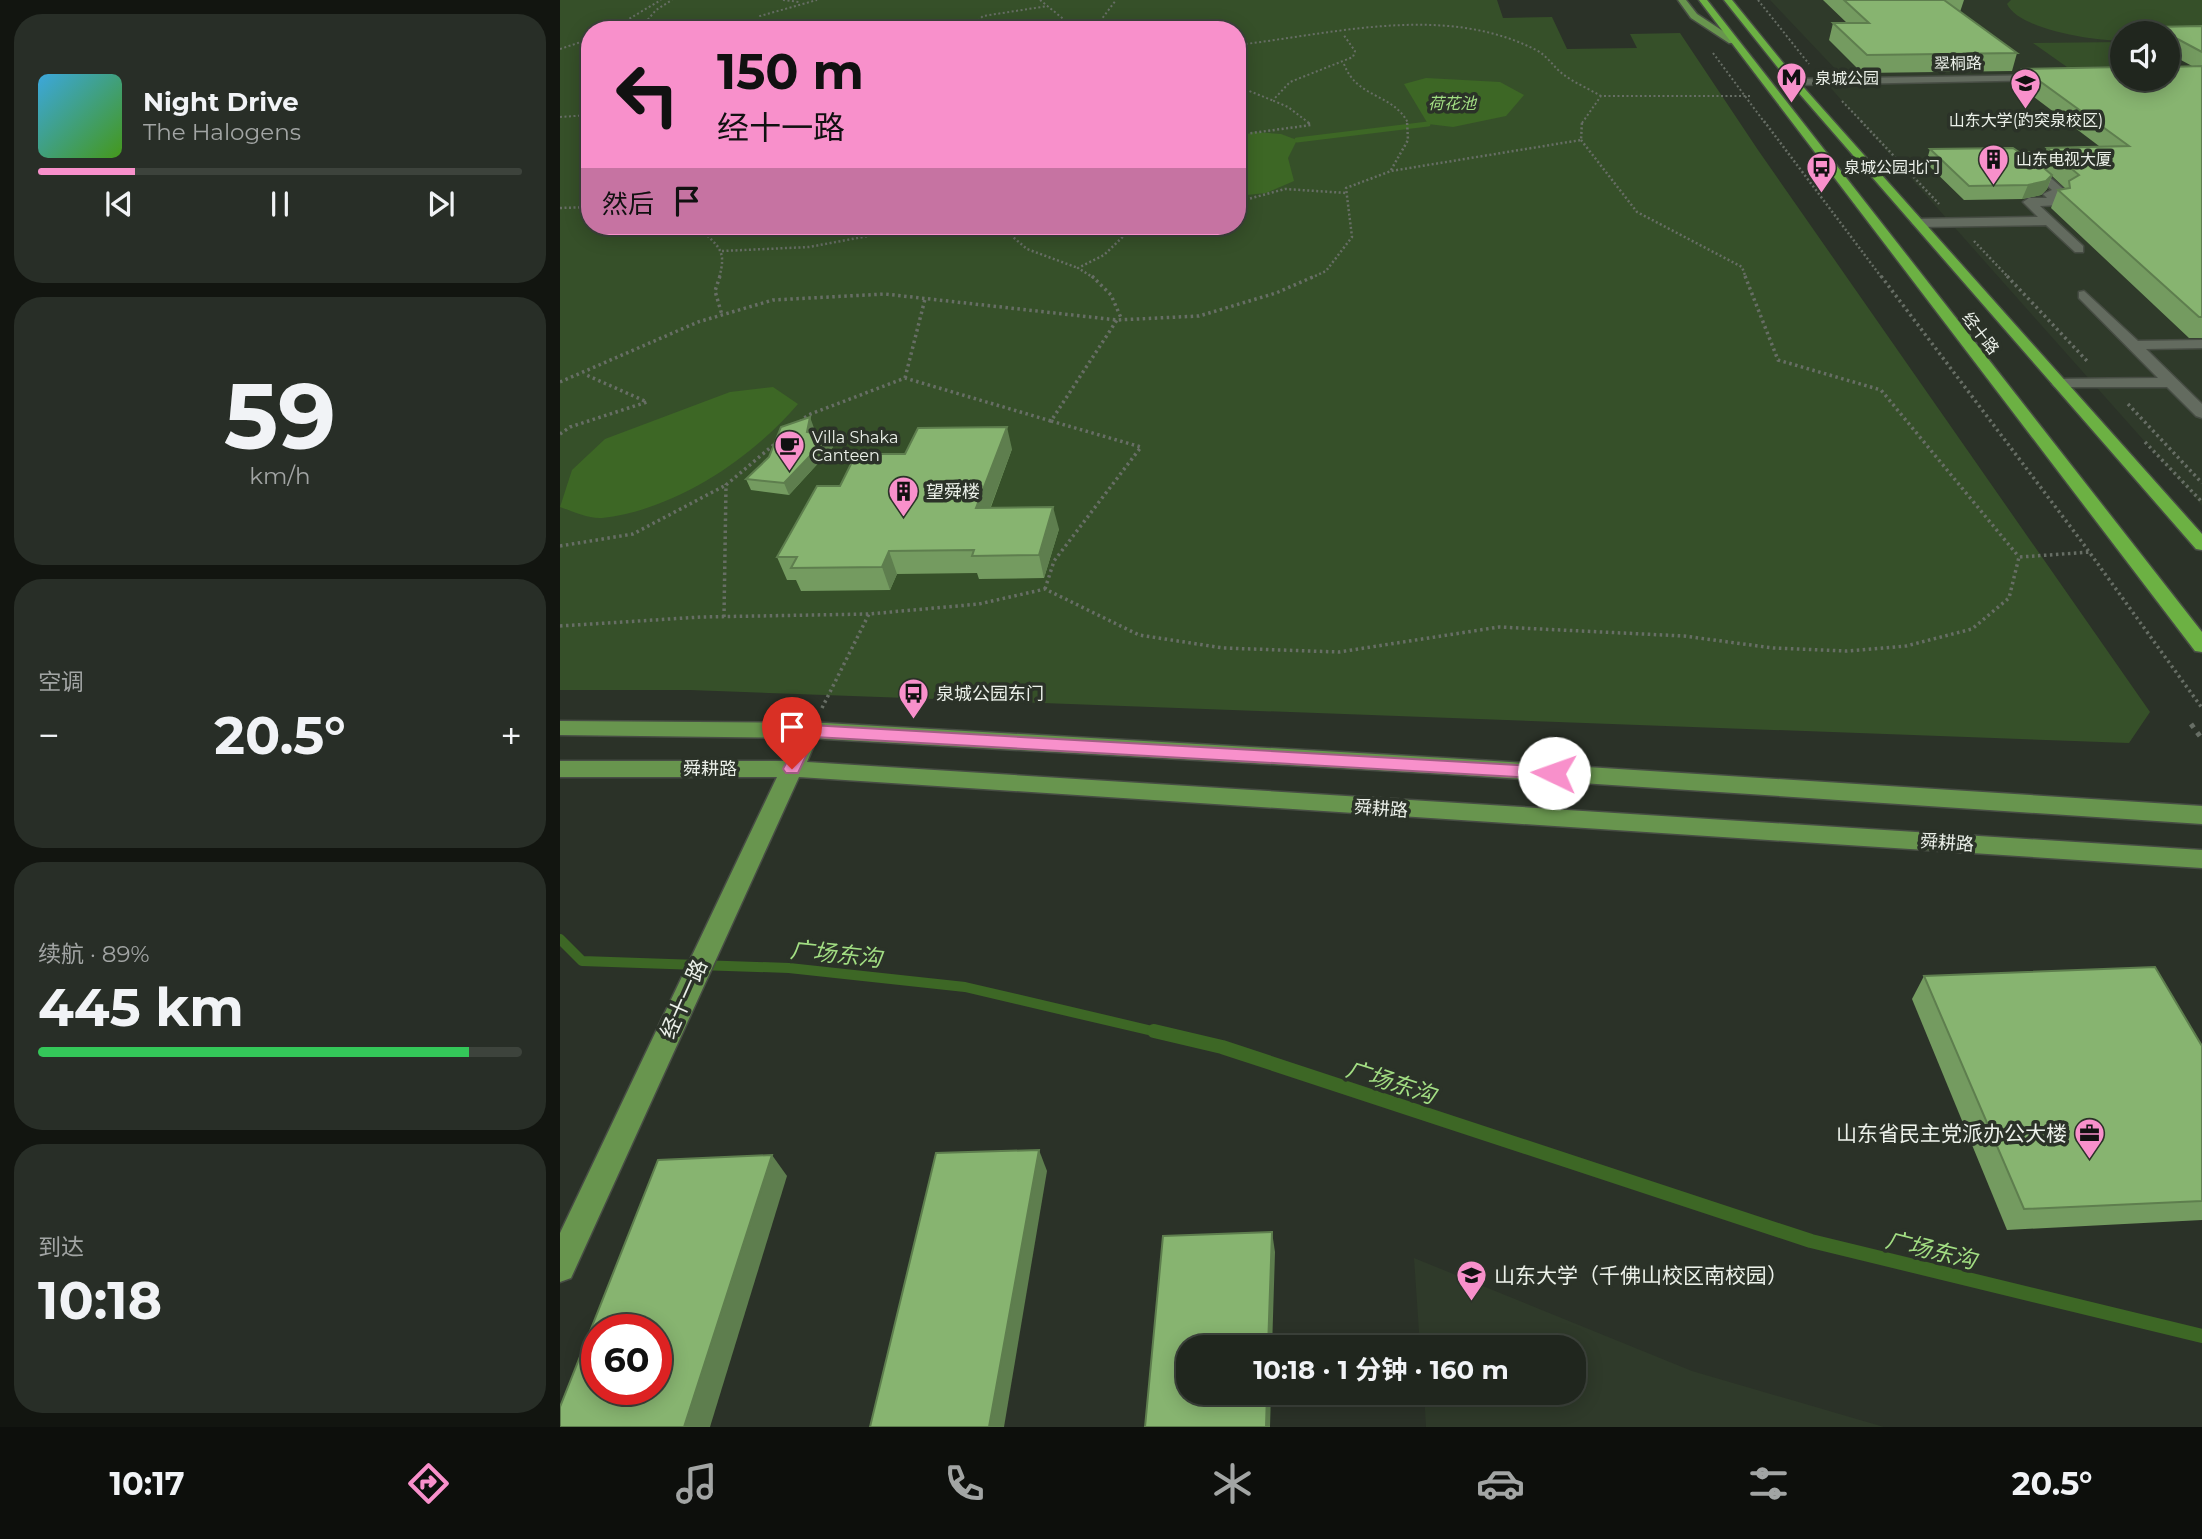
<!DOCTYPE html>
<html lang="zh">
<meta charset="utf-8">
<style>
body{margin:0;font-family:Montserrat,"Noto Sans SC",sans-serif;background:#282e27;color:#f1f3f6;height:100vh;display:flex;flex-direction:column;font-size:26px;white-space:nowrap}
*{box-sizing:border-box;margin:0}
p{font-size:23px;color:#a2a5a4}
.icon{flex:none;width:38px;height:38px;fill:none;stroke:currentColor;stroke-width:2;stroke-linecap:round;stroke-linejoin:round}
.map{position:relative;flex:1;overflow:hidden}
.drawer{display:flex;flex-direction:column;gap:14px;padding:14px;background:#121510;width:560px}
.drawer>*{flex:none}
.hud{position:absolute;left:21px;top:21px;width:665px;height:214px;border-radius:28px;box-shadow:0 4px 18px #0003,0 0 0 2px #3d433c;background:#f890cb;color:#111;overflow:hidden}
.controls{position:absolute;left:1550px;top:21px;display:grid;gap:14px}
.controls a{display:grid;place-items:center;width:70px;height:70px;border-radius:50%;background:#20261e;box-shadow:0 4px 18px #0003,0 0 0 2px #3d433c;font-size:35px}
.speed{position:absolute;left:21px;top:1314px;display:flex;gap:14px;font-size:35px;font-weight:700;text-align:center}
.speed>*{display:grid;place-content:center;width:91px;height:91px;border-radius:50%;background:#20261e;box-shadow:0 4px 18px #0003,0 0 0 2px #3d433c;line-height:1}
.speed .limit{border:10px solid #d22;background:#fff;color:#111}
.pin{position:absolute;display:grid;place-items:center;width:60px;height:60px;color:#fff;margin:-72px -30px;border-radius:50% 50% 50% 0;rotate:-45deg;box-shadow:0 0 7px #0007}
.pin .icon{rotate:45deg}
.me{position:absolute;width:77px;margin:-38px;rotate:273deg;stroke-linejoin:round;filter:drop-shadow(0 0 5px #0008)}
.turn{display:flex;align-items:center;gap:24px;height:147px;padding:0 21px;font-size:32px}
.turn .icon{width:91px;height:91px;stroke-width:2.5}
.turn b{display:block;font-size:49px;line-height:60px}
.then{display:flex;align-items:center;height:66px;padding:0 21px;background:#0003;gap:14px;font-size:26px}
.big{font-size:52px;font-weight:700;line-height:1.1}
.drawer .card{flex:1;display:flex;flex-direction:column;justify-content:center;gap:10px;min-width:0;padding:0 24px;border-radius:28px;background:#282e27}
.drawer .dial{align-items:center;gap:0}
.dial b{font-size:91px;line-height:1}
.song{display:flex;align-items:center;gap:21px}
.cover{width:84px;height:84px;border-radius:10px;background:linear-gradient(135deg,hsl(200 70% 55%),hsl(100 70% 35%))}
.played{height:7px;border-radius:4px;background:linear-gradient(90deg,#f890cb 20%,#3d433c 20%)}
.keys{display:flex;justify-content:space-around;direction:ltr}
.heat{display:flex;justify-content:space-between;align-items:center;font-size:38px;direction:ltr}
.charge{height:10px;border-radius:5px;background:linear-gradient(90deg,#34c759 89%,#3d433c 0)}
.trip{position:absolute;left:616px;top:1335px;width:410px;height:70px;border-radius:28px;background:#20261e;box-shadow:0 4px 18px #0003,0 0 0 2px #3d433c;font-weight:700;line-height:70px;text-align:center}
.dock{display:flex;height:112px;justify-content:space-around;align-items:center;background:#0d0f0c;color:#a2a5a4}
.dock .icon{width:49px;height:49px}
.dock .current{color:#f890cb}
.dock b{font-size:32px;color:#f1f3f6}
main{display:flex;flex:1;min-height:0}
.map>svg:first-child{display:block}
</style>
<main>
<section class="drawer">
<div class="card">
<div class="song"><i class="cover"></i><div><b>Night Drive</b><p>The Halogens</p></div></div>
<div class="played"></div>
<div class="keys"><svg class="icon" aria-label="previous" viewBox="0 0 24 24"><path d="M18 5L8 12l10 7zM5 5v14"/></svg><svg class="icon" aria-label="pause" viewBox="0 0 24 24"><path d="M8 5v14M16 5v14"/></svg><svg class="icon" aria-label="next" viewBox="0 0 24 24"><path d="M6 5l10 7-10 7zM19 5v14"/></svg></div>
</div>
<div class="card dial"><b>59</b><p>km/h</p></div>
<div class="card"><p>空调</p>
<div class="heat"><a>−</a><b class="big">20.5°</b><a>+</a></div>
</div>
<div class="card"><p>续航 · 89%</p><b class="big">445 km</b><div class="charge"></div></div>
<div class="card"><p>到达</p><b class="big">10:18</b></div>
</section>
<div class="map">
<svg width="1642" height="1427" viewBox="0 0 1642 1427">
<rect width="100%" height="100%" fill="#2b3228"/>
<g fill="#2f3a2a" fill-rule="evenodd">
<path d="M1210,0h432v506l-382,-430 21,-1zM1563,33h45v46h-45z"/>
<path d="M854,1258l278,113 192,56h-458l-2,-34h149v-45l-153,-1z"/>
</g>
<g fill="#365029" fill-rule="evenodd">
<path d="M0,0h937l6,18 49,-1 15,32 70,-1 -7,-14 50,-1 78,117 392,562 -21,31 -1439,-53h-130zM30,30h647v196h-647z"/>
<path d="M1451,0h191v39l-34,-6h-45v8c-27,0 -104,-11 -116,-37z"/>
<path d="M1563,42v24l-56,1 -34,-24z"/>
</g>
<g fill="#3d6725">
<path d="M866,78l74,4 24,13 -18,21 -53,11 -25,-3 -24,-40z"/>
<path d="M693,132l28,2 16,6 -9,18 6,23 -28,12 -29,3v-42l6,-7 2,-12z"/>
<path d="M213,387l25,17c-47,55 -123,106 -196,114 -13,1 -30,-7 -42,-11l12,-37 33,-31 125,-47z"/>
</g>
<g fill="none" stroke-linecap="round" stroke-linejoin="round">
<path stroke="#3d6725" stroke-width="5" d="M737,140l131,-16"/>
<path stroke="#3d6725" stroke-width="10" d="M0,939l22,22 207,7 176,19 196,46"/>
<path stroke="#3d6725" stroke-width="14" d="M594,1031l68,16 589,194 391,95"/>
<defs>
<g id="minor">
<path d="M1487,75l3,5 -256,5 -5,-3 5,-3z"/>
<path d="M1468,165h8l33,29 -10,4 2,7 -21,1 43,40v6h-8l-29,-27 -128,2 -6,-4 6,-4 120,-2 -15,-15 6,-4h18l-4,-4 9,-4 -24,-21z"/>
<path d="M1524,291l54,50 64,-1v8l-56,1 56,55v14l-6,-2 -29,-29h-112l-3,-3 8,-5 98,-1 -79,-80v-6z"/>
</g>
<g id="major">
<path d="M1118,0h8l11,14 38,25v4h-6l-38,-25z"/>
<path d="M0,721l265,2 621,35 756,48v18l-756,-50 -621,-35 -8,-1 -10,24 1395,88v18l-1403,-91 -228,501 -11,4v-49l217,-456h-217v-16h225l11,-23 -236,-3z"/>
</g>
<g id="highway">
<path d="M1139,0h8l495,632v20l-7,-1z"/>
<path d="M1164,0h8l65,80 405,454v16l-6,-1 -405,-465z"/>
</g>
</defs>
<use href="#minor" stroke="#474d44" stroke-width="3"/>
<use href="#major" stroke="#474d44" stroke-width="3"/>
<use href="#highway" stroke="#474d44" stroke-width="3"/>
<g stroke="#676e65" stroke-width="2" stroke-dasharray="2 2.5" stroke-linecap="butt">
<path d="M223,0l16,2"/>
<path d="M480,0l37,30"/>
<path d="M1198,0l51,64"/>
<path d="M50,30l51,-30"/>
<path d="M79,30l17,-20 16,-10"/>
<path d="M197,30l3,-14 57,-16"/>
<path d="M408,30l15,-14 65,-10"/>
<path d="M519,30l22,-10 15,-20"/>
<path d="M677,45c96,-11 208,-42 299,5 12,6 18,18 28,25 11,8 25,14 37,21"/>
<path d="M0,49l30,-10"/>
<path d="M1153,53l52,70"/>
<path d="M784,64c13,35 49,29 64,59"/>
<path d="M677,86l37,15"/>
<path d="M1282,101l21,22"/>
<path d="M0,117l30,-2"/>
<path d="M749,123l-21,-16 -14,-6 1,-3 15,-16 63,-25 2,-6 -12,-17"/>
<path d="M1022,123l19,-27h151"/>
</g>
<g stroke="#676e65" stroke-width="2.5" stroke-dasharray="2 2.5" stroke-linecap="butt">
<path d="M1204,121l118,157"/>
<path d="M1301,121l78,83"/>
<path d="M677,135l74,-10 -5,-4"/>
<path d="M1021,140l56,72 105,55 4,11"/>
<path d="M831,170l17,-30 -1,-19"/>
<path d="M677,202l48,-13 62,4"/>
<path d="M0,208l30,-1"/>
<path d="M154,226l-13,3c18,19 26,21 18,49"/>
<path d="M440,226l27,23 51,19"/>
<path d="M1414,241l35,37"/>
<path d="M162,251l87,-4 113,-21"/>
<path d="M534,278l-16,-10 26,-13 30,-29"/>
<path d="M751,278l15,-7 26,-34 -6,-49 45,-17 190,-31 1,-19"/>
</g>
<g stroke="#676e65" stroke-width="3.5" stroke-dasharray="2.5 3.5" stroke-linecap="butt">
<path d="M160,276l-5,15 7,24"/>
<path d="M532,276l19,19 11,25"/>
<path d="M1185,276l33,84 103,30 138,167"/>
<path d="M1321,276l201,266 120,166"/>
<path d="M1447,276l81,86"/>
<path d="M345,378l20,-79"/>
<path d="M0,382l138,-60 75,-22 112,-6 232,26 82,-4 77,-23 39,-17"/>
<path d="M1568,404l74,79"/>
<path d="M240,422l8,-7 97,-37 146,43"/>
<path d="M0,434l10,-7 77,-25 -63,-28"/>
<path d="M1585,442l57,60"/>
<path d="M0,546l73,-12 93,-49"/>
<path d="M1460,557l71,-5"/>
<path d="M485,589l9,-28 87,-114 -90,-26 66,-101"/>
<path d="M164,617l2,-132 51,-43"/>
<path d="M0,626l141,-9 168,-3 110,-10 66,-15 94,46 84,13 116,4 160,-25 185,9 89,12 74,3 59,-5 66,-17 37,-31 10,-41"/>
<path d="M262,708l47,-94"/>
</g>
<path stroke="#676e65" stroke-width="5" stroke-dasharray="4.5 6" stroke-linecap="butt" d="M1631,724l11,15"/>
<use href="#minor" fill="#636b5f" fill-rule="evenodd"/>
<use href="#major" fill="#68954e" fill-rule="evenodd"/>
<use href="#highway" fill="#6cb143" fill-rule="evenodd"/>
</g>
<g fill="#749b60">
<path d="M1263,0h141l-4,12 57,41 -5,18 -150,2 -33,-33 4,-17h14z"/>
<path d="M1642,26v312h-13l-138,-130 7,-18 8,-1 -14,-13 -5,13 -6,6 -19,4 -58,1 -38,-37 4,-14 101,8 9,8 7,-17 52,-2 -81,-61 5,-16 169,-3 -24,-13v-20h-15l2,-6z"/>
<path d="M254,428l-1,5 16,3 4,11 -44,48 -38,-5 -5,-11z"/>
<path d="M452,449l-21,58 68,22 -15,49 -65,1 -2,-6 -80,1 -7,16 -89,1 -5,-11h-9l-10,-23 63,-71 65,-32z"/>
<path d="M1364,976l278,70v174l-195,10 -95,-231z"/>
</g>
<g fill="#5e7e4e">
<path d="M1492,175l-5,14 -6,6 -19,4 6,-14z"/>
<path d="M250,417l4,11 -3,16 -4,-12z"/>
<path d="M447,427l5,22 -30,81 -6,-22z"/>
<path d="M269,436l4,11 -44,48 -5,-12z"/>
<path d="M493,507l6,22 -15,49 -5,-23z"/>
<path d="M329,551l8,23 -7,16 -8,-23z"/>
<path d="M479,1150l8,21 -43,256h-15z"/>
<path d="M212,1155l15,21 -77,251h-26z"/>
<path d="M712,1232l3,20 -3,96h-4z"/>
<path d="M707,1393h4l-1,34h-4z"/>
</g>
<g fill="#87b470" stroke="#5e7e4e" stroke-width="2" fill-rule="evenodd">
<path d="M1284,0h100l73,53 -150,2 -34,-32h36z"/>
<path d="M1642,26v26l-47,-25z"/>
<path d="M1642,66v251h-3l-141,-127 12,-2 -1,-7 10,-6 -32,-27 82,-2 -106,-77 100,-2v12h45v-12z"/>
<path d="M1453,148l6,4h11l1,5 21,18 -6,6 -18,4 -59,1 -39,-37z"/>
<path d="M250,417l-3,15 22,4 -45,47 -38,-4 23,-22 12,-30z"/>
<path d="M447,427l-31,81 77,-1 -14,48 -67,1 2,-6 -85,1 -7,16 -91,1 6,-11h-20l40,-71h23l16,-32h49l13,-26z"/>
<path d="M1595,967l47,79v155l-178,8 -100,-233z"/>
<path d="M479,1150l-50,277h-119l66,-274z"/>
<path d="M212,1155l-88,272h-124v-20l98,-247zM37,1330h59v60h-59z"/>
<path d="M712,1232l-4,116h-80v45h79l-1,34h-121l18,-191z"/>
</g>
<path fill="#f890cb" stroke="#a15e84" stroke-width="2" d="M250,725l744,42 9,6 -9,6 -739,-42 -17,36h-12l-3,-4 22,-42z"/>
<defs>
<symbol id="metro-pin" viewBox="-11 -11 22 30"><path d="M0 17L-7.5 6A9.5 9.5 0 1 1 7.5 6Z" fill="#f890cb" stroke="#2b3228"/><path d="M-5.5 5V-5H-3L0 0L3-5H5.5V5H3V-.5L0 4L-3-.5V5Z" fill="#111"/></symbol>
<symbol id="university-pin" viewBox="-11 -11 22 30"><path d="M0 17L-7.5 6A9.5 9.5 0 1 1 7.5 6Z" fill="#f890cb" stroke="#2b3228"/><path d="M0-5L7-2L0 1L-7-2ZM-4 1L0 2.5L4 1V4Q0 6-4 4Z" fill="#111"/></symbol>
<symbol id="building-pin" viewBox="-11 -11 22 30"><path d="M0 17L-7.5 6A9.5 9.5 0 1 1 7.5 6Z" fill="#f890cb" stroke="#2b3228"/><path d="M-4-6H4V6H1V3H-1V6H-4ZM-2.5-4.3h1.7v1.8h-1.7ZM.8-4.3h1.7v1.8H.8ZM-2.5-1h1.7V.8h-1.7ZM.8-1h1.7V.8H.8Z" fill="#111"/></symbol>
<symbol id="bus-pin" viewBox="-11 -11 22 30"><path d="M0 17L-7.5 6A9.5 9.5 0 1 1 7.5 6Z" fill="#f890cb" stroke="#2b3228"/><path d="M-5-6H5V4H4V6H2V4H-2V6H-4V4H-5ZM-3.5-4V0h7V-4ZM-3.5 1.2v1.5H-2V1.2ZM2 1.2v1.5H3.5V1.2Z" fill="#111"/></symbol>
<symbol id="cafe-pin" viewBox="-11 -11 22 30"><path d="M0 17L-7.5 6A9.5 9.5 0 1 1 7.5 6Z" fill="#f890cb" stroke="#2b3228"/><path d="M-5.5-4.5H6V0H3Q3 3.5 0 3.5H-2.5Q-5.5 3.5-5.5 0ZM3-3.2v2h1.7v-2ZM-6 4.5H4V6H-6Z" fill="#111"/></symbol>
<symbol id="office-pin" viewBox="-11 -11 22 30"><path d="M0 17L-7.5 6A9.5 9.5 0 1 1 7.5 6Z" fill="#f890cb" stroke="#2b3228"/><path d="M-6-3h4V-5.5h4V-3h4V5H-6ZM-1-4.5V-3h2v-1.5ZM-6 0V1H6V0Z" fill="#111"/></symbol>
</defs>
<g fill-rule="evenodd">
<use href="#metro-pin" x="1214" y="60" width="35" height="47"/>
<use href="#university-pin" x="1448" y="66" width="35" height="47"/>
<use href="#building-pin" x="1416" y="142" width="35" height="47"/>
<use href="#bus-pin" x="1244" y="150" width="35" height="47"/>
<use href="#cafe-pin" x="212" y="428" width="35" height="47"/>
<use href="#building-pin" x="326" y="474" width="35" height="47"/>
<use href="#bus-pin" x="336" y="676" width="35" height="47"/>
<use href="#office-pin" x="1512" y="1116" width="35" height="47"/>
<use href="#university-pin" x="894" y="1258" width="35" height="47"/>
</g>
<g text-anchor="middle" stroke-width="7" stroke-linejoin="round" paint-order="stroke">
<g font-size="16" fill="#ebf0e9" stroke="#2b3228">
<text transform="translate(1398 63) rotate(-1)" y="6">翠桐路</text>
<text transform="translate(1421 333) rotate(52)" y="6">经十路</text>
</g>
<g font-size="16" fill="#ebf0e9" stroke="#2b3228" text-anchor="start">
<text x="1255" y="84">泉城公园</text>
<text x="1466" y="126" text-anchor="middle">山东大学(趵突泉校区)</text>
<text x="1456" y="165">山东电视大厦</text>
<text x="1284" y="173">泉城公园北门</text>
<text x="252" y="443">Villa Shaka<tspan x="252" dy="18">Canteen</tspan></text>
</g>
<g font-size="16" font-style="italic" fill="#a2de83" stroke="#2b3228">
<text x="892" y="109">荷花池</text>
</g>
<g font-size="18" fill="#ebf0e9" stroke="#2b3228" text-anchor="start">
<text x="366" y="498">望舜楼</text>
<text x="376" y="700">泉城公园东门</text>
</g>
<g font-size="18" fill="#ebf0e9" stroke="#2b3228">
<text x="150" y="775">舜耕路</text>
<text transform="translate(821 809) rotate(4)" y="6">舜耕路</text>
<text transform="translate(1387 843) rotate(4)" y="6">舜耕路</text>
</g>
<g font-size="21" fill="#ebf0e9" stroke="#2b3228">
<text transform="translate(124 999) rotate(-66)" y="7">经十一路</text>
</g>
<g font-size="21" fill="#ebf0e9" stroke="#2b3228" text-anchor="end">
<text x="1507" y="1141">山东省民主党派办公大楼</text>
<text x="934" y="1283" text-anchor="start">山东大学（千佛山校区南校园）</text>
</g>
<g font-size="23" font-style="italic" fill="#a2de83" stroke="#2b3228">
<text transform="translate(276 954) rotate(6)" y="8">广场东沟</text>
<text transform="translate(831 1082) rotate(18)" y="8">广场东沟</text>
<text transform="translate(1371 1250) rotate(14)" y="8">广场东沟</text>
</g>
</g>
</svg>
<div class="controls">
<a><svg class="icon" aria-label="sound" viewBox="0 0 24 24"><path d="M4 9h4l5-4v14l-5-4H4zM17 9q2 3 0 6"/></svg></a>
</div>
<div class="speed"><div class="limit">60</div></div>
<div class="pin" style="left:232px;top:769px;background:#d93025"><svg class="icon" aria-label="arrive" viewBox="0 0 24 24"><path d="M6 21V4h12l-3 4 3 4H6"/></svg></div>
<svg class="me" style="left:994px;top:773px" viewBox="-20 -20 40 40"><circle r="19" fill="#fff"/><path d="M0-13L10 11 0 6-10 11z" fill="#f890cb"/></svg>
<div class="trip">10:18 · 1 分钟 · 160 m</div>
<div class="hud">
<div class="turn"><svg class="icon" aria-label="left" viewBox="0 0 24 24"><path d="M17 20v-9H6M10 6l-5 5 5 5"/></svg><div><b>150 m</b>经十一路</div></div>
<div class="then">然后<svg class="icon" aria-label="arrive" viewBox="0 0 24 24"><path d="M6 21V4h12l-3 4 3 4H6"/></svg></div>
</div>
</div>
</main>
<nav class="dock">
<b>10:17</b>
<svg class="icon current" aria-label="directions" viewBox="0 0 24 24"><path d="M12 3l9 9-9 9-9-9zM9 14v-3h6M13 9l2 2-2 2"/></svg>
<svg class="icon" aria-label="music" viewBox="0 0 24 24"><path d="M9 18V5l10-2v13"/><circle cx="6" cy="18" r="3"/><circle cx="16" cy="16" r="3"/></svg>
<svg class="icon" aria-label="phone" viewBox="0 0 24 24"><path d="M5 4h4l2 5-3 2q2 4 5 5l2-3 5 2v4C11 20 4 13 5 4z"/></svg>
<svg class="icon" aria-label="climate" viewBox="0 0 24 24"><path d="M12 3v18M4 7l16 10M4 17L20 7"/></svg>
<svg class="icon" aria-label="car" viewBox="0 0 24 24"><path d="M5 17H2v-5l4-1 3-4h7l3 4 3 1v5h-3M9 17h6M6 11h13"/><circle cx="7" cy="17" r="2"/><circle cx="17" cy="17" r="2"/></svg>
<svg class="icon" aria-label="filters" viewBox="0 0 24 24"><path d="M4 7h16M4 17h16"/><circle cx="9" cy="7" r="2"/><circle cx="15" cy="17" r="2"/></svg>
<b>20.5°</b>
</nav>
